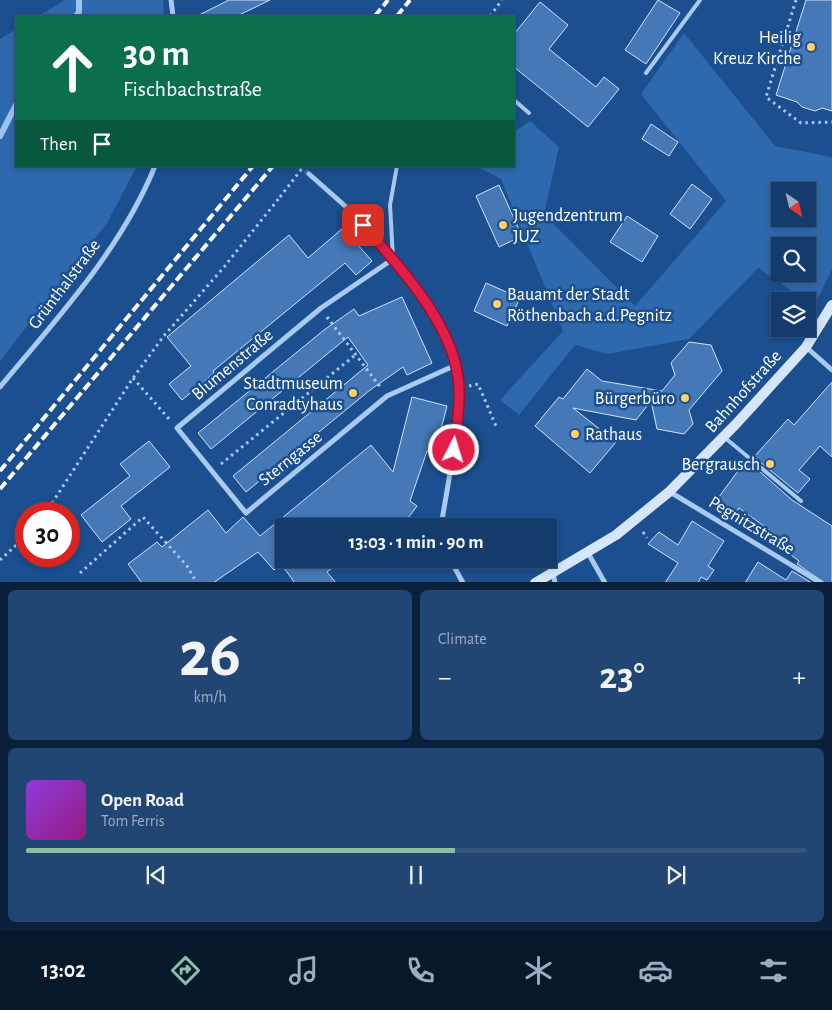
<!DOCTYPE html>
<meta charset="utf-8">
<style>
body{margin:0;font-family:"Alegreya Sans",sans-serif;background:#214673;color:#f1f3f6;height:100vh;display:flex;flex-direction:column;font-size:19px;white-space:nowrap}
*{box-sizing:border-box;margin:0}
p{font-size:16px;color:#9dadc1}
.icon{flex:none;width:28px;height:28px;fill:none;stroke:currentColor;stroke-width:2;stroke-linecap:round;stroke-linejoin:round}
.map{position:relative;height:582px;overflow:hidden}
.sheet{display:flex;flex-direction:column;gap:8px;padding:8px;background:#0b203b;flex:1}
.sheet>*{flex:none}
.hud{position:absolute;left:15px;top:15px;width:500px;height:152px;border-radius:0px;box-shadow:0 2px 8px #0003,0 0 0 1px #33557e;background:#0b6e4f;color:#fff;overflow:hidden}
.needle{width:32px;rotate:145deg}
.tools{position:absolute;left:771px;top:182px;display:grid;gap:10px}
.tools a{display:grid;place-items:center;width:45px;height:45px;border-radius:0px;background:#143b6b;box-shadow:0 2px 8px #0003,0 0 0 1px #33557e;font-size:25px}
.speed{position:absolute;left:15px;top:502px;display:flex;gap:10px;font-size:25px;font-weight:700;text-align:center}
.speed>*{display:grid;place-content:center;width:65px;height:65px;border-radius:50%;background:#143b6b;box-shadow:0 2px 8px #0003,0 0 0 1px #33557e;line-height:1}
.speed .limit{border:8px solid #d22;background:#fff;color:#111}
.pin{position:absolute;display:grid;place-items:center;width:42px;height:42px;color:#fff;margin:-21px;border-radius:10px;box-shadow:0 2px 8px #0006}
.me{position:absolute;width:55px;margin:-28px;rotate:5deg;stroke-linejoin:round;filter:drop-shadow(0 0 4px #0008)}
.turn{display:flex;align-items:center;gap:18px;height:105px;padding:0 25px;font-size:22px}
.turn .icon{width:65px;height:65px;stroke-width:2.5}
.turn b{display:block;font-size:35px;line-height:42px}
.then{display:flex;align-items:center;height:48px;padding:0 25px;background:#0003;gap:10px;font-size:19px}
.big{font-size:38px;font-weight:600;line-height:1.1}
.sheet .widget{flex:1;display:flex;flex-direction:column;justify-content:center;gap:8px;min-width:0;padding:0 18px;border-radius:8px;background:#214673}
.sheet .dial{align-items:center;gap:0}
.dial b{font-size:65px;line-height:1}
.song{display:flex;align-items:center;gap:15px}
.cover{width:60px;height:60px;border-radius:8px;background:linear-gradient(135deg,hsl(270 70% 55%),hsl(310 70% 35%))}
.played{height:5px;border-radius:2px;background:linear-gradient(90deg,#8abfa5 55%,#33557e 55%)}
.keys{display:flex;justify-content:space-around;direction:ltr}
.heat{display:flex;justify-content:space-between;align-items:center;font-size:28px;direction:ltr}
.sheet .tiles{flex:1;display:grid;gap:8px;grid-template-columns:1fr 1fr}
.widget:last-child{grid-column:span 2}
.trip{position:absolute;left:275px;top:518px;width:282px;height:50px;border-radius:0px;background:#143b6b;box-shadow:0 2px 8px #0003,0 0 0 1px #33557e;font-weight:600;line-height:50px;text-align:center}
.tabs{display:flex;height:80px;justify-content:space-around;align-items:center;background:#08182b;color:#9dadc1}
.tabs .icon{width:35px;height:35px}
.tabs .selected{color:#8abfa5}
.tabs b{font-size:22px;color:#f1f3f6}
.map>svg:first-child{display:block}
</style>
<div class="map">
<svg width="832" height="583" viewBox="0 0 832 583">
<rect width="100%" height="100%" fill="#1b4f8f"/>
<g fill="#2e69ad" fill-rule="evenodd">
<path d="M65,0h98l1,16h-126z"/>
<path d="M16,29v137h121l-30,57 -107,138v-322z"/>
<path d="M684,33l91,113 57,11v112l-18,37 -56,-38 -69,71 -81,15 -33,-9 -56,70 -19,-15 63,-69 -62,-152 -25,-13h38v-34l16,-11 29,26 -15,67 91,92 91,-105 -85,-107zM780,191h28v28h-28zM780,246h28v28h-28z"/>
</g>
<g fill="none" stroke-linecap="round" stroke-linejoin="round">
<g stroke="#9cc4f0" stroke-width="6">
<path d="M76,16l3,-4v-12"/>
<path d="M0,136l16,-31"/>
</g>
</g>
<g fill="#4478b7" stroke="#cfe3fa">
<path d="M229,0h41l-33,16h-40z"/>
<path d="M658,0l22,13 -34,51 -21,-14z"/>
<path d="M806,0h26v111l-10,-3 -7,3 -13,-4 -5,-5 -21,-7z"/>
<path d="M540,2l28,23 -19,24 47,38 8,-10 15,12 -31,38 -74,-60v-33z"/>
<path d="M651,124l27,18 -9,14 -27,-17z"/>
<path d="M692,184l20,15 -22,30 -20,-15z"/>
<path d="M499,185l23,51 -23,11 -23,-51z"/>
<path d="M627,216l31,20 -16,26 -32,-20z"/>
<path d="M343,228l29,33 -16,14 -11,-12 -132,108 1,2 -32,27 -13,-16 22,-18 -24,-29 122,-102 19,23z"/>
<path d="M486,283l34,15 -13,28 -33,-15z"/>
<path d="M402,297l30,66 -25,12 -4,-8 -33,23 -124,102 -13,-16 135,-111 -20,-28 -137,112 -13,-16 126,-103 30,-21 5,7z"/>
<path d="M689,342l22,3 11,26 -33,39 4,14 -9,10 -27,-5 -6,-28 -15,19 -63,-12 43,34 -26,31 -55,-47 24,-29 4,2 24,-30 15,12 60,10 13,-16 -4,-12z"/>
<path d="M832,382v75l-12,-11 -21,24 11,9 -12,14 -44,-36 34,-38 6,6z"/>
<path d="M412,397l35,9 -12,47 -8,-2 -17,50 7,5 -15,20h-118v33h59l-16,13 9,11h-41l-14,-19 -7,6 -16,-18 -45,31h-71l-14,-19 29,-22 5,5 46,-37 18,23 17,-16 17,19 111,-91 22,27z"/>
<path d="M149,441l21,26 -49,39 10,13 -29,23 -21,-27 49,-39 -10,-12z"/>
<path d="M749,462l43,38 40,26v57h-7l-28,-19 2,-3 -28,-21 4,-6 -36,-26 -4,6 -19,-13 27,-37 2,2z"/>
<path d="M692,521l32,20 -16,25 6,4 -7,10 -6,-3 -3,6h-33l13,-20 -30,-19 11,-12 19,13z"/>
<path d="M758,562l28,18 6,-9 20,12h-67z"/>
</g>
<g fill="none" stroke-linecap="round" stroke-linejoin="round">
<path stroke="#3d69a0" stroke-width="5" stroke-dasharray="5 2.5" stroke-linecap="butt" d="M299,166l10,8"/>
<g stroke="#a9c9ee" stroke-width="3" stroke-dasharray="2.5 4" stroke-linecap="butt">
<path d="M796,0l-30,97 35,26 31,-1"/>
<path d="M490,16l12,-16"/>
<path d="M327,317l54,71"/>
<path d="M133,378l36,41"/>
<path d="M469,386l9,-2 18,42"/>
<path d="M221,464l133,-108"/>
<path d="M45,514l88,-136 30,-41 61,-70 56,-70"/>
<path d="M643,532l4,6"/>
<path d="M0,560l26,-24"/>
<path d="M80,573l63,-56 44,49 10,17"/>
</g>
<g stroke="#a9c9ee" stroke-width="4">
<path d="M646,73l54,-73"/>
<path d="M514,100l15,13"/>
<path d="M393,258l-3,-53 7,-39"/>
<path d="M724,437l77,64"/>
</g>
<g stroke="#a9c9ee" stroke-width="5">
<path d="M171,0l2,16"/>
<path d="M309,174l44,39 40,46 37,47 26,59 3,24 -5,61 -13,76"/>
<path d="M393,259l-72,49 -144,120 69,85 141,-117 69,-31"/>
<path d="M806,347l26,23"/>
<path d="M0,387c57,-69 121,-137 155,-221"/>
<path d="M670,492l151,91"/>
<path d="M588,553l17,30"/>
<path d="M450,559l13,24"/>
<path d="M553,573l2,10"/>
</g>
<path stroke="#d6e6fa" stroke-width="10" d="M535,583l81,-48 53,-43 67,-68 70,-77 26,-42"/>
<g stroke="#fff" stroke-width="4" stroke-dasharray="9 4" stroke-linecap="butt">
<path d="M375,16l13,-16"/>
<path d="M397,16l13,-16"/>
<path d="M0,471l253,-305"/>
<path d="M0,489l273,-323"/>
</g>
<path stroke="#a9c9ee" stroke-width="3" stroke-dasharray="2.5 4" stroke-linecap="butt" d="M280,197l24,-31"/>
</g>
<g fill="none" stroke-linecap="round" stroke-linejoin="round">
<defs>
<path id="route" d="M363,225c37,42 95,104 96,164 1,20 -3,41 -5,61"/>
</defs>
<use href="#route" stroke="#92132f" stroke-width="12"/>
<use href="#route" stroke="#e11d48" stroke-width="9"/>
</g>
<g fill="#ffd166" stroke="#1b4f8f" stroke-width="2">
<circle cx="811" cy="47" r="5"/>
<circle cx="503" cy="225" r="5"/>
<circle cx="497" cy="304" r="5"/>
<circle cx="353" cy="393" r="5"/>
<circle cx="685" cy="398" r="5"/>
<circle cx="575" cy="434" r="5"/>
<circle cx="770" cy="464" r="5"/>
</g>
<g text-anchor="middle" stroke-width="5" stroke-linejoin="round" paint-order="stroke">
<g font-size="18" fill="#fff" stroke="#1b4f8f" text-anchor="end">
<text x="801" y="43">Heilig<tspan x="801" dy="21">Kreuz Kirche</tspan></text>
<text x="513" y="221" text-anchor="start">Jugendzentrum<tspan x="513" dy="21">JUZ</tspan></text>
<text x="507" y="300" text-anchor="start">Bauamt der Stadt<tspan x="507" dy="21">Röthenbach a.d.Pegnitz</tspan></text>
<text x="343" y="389">Stadtmuseum<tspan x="343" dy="21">Conradtyhaus</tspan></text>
<text x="675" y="404">Bürgerbüro</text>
<text x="585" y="440" text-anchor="start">Rathaus</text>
<text x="760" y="470">Bergrausch</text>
</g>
<g font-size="18" fill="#fff" stroke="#1b4f8f">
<text transform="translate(64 284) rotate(-53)" y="6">Grünthalstraße</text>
<text transform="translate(232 364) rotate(-40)" y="6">Blumenstraße</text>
<text transform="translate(743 391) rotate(-48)" y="6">Bahnhofstraße</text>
<text transform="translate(290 458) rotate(-39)" y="6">Sterngasse</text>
<text transform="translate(752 525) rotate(31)" y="6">Pegnitzstraße</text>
</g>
</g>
</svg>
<div class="tools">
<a><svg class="needle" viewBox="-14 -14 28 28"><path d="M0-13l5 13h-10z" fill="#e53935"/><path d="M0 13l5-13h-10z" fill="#9dadc1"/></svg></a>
<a><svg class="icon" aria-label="search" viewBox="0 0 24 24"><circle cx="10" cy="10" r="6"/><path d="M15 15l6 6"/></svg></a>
<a><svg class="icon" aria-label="layers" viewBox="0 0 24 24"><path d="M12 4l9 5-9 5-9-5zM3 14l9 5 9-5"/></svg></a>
</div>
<div class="speed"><div class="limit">30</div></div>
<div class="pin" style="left:363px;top:225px;background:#d93025"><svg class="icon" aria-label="arrive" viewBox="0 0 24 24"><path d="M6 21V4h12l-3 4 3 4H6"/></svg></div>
<svg class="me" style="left:454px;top:450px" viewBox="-20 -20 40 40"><circle r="17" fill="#e11d48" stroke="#fff" stroke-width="3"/><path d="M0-11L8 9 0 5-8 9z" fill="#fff"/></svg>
<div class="trip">13:03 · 1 min · 90 m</div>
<div class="hud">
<div class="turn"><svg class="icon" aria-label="ahead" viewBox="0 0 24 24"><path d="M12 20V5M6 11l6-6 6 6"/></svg><div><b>30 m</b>Fischbachstraße</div></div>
<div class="then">Then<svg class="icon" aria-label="arrive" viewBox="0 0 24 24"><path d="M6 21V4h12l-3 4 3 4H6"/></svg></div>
</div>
</div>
<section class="sheet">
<div class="tiles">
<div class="widget dial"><b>26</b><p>km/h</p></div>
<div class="widget"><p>Climate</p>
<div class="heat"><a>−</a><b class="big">23°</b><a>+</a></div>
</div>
<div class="widget">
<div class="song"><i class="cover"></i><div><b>Open Road</b><p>Tom Ferris</p></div></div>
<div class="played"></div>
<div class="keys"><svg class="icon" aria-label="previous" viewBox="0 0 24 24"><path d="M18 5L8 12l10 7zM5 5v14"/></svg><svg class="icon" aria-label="pause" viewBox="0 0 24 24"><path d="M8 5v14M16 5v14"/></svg><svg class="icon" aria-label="next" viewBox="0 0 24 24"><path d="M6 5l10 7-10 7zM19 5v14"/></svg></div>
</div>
</div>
</section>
<nav class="tabs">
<b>13:02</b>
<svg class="icon selected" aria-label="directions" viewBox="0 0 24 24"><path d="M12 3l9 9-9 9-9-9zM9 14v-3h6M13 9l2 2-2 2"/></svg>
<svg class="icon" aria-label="music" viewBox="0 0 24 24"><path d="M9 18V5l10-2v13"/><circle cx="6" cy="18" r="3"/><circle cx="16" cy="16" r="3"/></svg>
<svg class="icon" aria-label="phone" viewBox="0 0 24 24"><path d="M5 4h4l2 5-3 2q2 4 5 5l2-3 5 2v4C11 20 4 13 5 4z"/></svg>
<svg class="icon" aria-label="climate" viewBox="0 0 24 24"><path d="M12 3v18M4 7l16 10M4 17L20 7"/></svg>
<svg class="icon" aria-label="car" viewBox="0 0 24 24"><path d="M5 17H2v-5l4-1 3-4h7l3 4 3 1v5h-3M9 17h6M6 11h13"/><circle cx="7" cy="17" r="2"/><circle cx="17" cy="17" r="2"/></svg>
<svg class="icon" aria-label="filters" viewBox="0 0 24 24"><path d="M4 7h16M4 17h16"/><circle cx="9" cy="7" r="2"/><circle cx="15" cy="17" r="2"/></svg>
</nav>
